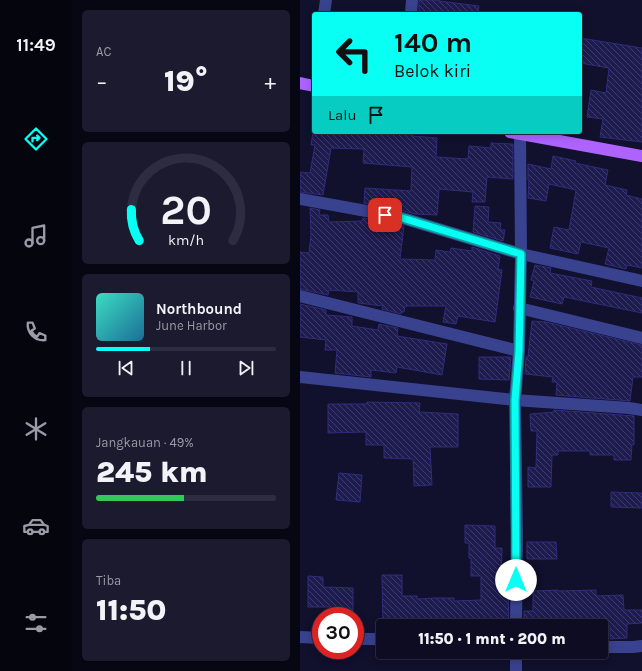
<!DOCTYPE html>
<html lang="id">
<meta charset="utf-8">
<style>
body{margin:0;font-family:Karla,sans-serif;background:#1b1a2f;color:#f1f3f6;height:100vh;display:flex;flex-direction:column;font-size:15px;white-space:nowrap}
*{box-sizing:border-box;margin:0}
p{font-size:13px;color:#9a9ba5}
.icon{flex:none;width:22px;height:22px;fill:none;stroke:currentColor;stroke-width:2;stroke-linecap:round;stroke-linejoin:round}
.map{position:relative;flex:1;overflow:hidden}
.panel{display:flex;flex-direction:column;gap:10px;padding:10px;background:#070713;width:228px}
.panel>*{flex:none}
.top-card{position:absolute;left:12px;top:12px;width:270px;height:122px;border-radius:4px;box-shadow:0 2px 10px #0003,0 0 0 1px #2d2c40;background:#08fff3;color:#111;overflow:hidden}
.speed{position:absolute;left:12px;top:607px;display:flex;gap:8px;font-size:20px;font-weight:700;text-align:center}
.speed>*{display:grid;place-content:center;width:52px;height:52px;border-radius:50%;background:#0d0c22;box-shadow:0 2px 10px #0003,0 0 0 1px #2d2c40;line-height:1}
.speed .limit{border:6px solid #d22;background:#fff;color:#111}
.pin{position:absolute;display:grid;place-items:center;width:34px;height:34px;color:#fff;margin:-17px;border-radius:8px;box-shadow:0 2px 6px #0006}
.me{position:absolute;width:44px;margin:-22px;rotate:0deg;stroke-linejoin:round;filter:drop-shadow(0 0 3px #0008)}
.turn{display:flex;align-items:center;gap:14px;height:84px;padding:0 16px;font-size:18px}
.turn .icon{width:52px;height:52px;stroke-width:2.5}
.turn b{display:block;font-size:28px;line-height:34px}
.then{display:flex;align-items:center;height:38px;padding:0 16px;background:#0003;gap:8px;font-size:15px}
.big{font-size:30px;font-weight:800;line-height:1.1}
.panel .card{flex:1;display:flex;flex-direction:column;justify-content:center;gap:6px;min-width:0;padding:0 14px;border-radius:6px;background:#1b1a2f}
.panel .dial{align-items:center;gap:0}
.dial svg{height:104px;overflow:visible;fill:none;stroke:#2d2c40;stroke-width:7;stroke-linecap:round;text-anchor:middle}
.dial text{fill:#f1f3f6;stroke:none}
.song{display:flex;align-items:center;gap:12px}
.cover{width:48px;height:48px;border-radius:6px;background:linear-gradient(135deg,hsl(170 70% 55%),hsl(200 70% 35%))}
.played{height:4px;border-radius:2px;background:linear-gradient(90deg,#08fff3 30%,#2d2c40 30%)}
.keys{display:flex;justify-content:space-around;direction:ltr}
.heat{display:flex;justify-content:space-between;align-items:center;font-size:22px;direction:ltr}
.charge{height:6px;border-radius:3px;background:linear-gradient(90deg,#34c759 49%,#2d2c40 0)}
.trip{position:absolute;left:76px;top:619px;width:232px;height:40px;border-radius:4px;background:#0d0c22;box-shadow:0 2px 10px #0003,0 0 0 1px #2d2c40;font-weight:800;line-height:40px;text-align:center}
main{display:flex;flex:1;min-height:0}
.menu{display:flex;flex-direction:column;width:72px;justify-content:space-around;align-items:center;background:#05050e;color:#9a9ba5}
.menu .icon{width:28px;height:28px}
.menu .selected{color:#08fff3}
.menu b{font-size:18px;color:#f1f3f6}
.map>svg:first-child{display:block}
</style>
<main>
<nav class="menu">
<b>11:49</b>
<svg class="icon selected" aria-label="directions" viewBox="0 0 24 24"><path d="M12 3l9 9-9 9-9-9zM9 14v-3h6M13 9l2 2-2 2"/></svg>
<svg class="icon" aria-label="music" viewBox="0 0 24 24"><path d="M9 18V5l10-2v13"/><circle cx="6" cy="18" r="3"/><circle cx="16" cy="16" r="3"/></svg>
<svg class="icon" aria-label="phone" viewBox="0 0 24 24"><path d="M5 4h4l2 5-3 2q2 4 5 5l2-3 5 2v4C11 20 4 13 5 4z"/></svg>
<svg class="icon" aria-label="climate" viewBox="0 0 24 24"><path d="M12 3v18M4 7l16 10M4 17L20 7"/></svg>
<svg class="icon" aria-label="car" viewBox="0 0 24 24"><path d="M5 17H2v-5l4-1 3-4h7l3 4 3 1v5h-3M9 17h6M6 11h13"/><circle cx="7" cy="17" r="2"/><circle cx="17" cy="17" r="2"/></svg>
<svg class="icon" aria-label="filters" viewBox="0 0 24 24"><path d="M4 7h16M4 17h16"/><circle cx="9" cy="7" r="2"/><circle cx="15" cy="17" r="2"/></svg>
</nav>
<section class="panel">
<div class="card"><p>AC</p>
<div class="heat"><a>−</a><b class="big">19°</b><a>+</a></div>
</div>
<div class="card dial"><svg viewBox="0 0 100 80">
<path d="M14 69A42 42 0 1 1 86 69"/>
<path d="M14 69A42 42 0 0 1 8 45" stroke="#08fff3"/>
<text x="50" y="56" font-size="32" font-weight="700">20</text>
<text x="50" y="72" font-size="11">km/h</text>
</svg></div>
<div class="card">
<div class="song"><i class="cover"></i><div><b>Northbound</b><p>June Harbor</p></div></div>
<div class="played"></div>
<div class="keys"><svg class="icon" aria-label="previous" viewBox="0 0 24 24"><path d="M18 5L8 12l10 7zM5 5v14"/></svg><svg class="icon" aria-label="pause" viewBox="0 0 24 24"><path d="M8 5v14M16 5v14"/></svg><svg class="icon" aria-label="next" viewBox="0 0 24 24"><path d="M6 5l10 7-10 7zM19 5v14"/></svg></div>
</div>
<div class="card"><p>Jangkauan · 49%</p><b class="big">245 km</b><div class="charge"></div></div>
<div class="card"><p>Tiba</p><b class="big">11:50</b></div>
</section>
<div class="map">
<svg width="342" height="671" viewBox="0 0 342 671">
<defs>
<pattern id="building-back-hatch" width="6" height="6" patternUnits="userSpaceOnUse"><rect width="6" height="6" fill="#1e1b4f"/><path d="M-1 5l2 2M0 0l6 6M5-1l2 2" fill="none" stroke="#3e3c69"/></pattern>
</defs>
<rect width="100%" height="100%" fill="#11102d"/>
<g fill="url(#building-back-hatch)" stroke="#302c7c">
<path d="M119,0h20v1l40,5 -1,8h-59z"/>
<path d="M280,38l62,10v94l-42,-5 3,-18 -16,-2 4,-27 15,3 3,-25 -29,-5z"/>
<path d="M13,132h99v4l25,2 -1,19 32,2 1,-13 22,2v-5l22,1v35l-26,-2 -2,25h-13l1,-10 -34,-3 -2,26 -22,-1 -15,-4 -36,-7 1,-15 46,3 1,-24 -49,-4 1,-14 -33,-1 -8,47 -23,-3v-20l10,1 5,-28h-4z"/>
<path d="M253,156l23,5 -1,2 33,7 -3,15 22,5 -1,5 16,4v69l-15,-3 -1,4 -21,-5 4,-16 -28,-6 -3,12 -28,-6 4,-21 15,3 7,-40 -27,-6 -3,17 -18,-3 1,-18h-1v-16l23,5z"/>
<path d="M175,206l14,1 -1,15 13,1 -1,7h5l-2,11 -30,-9z"/>
<path d="M10,208l10,2 -1,5h9l1,7 33,-1 1,-3 41,8 -4,33 35,1 1,-10 14,2 1,-4 21,3v-4l28,9 -2,13 4,1 -7,52 -37,-6 -2,8 -13,-2 3,-16h-41l-1,6h-3v2l-19,-5 1,-3 -25,-3v-11l-29,-2 -1,5 -28,-6v-37l9,1 2,-18z"/>
<path d="M235,265l16,3 -1,5 42,8 -1,6 51,11v15l-78,-16 -2,7 -32,-7 4,-16 -3,-1z"/>
<path d="M0,304l26,6v5l26,2v9l26,4 1,-6 19,4 -1,8 50,8 -5,31 -45,-8 -1,6 -25,-3v7l-36,-4 2,-23h-12l1,-10 -26,-3z"/>
<path d="M232,321l14,1 96,23v32h-9l-3,24 -74,-6 1,-13h-5l1,-5 -28,-3 1,-17h2z"/>
<path d="M179,357h32l-2,23 -30,-1z"/>
<path d="M67,402l53,1 -1,9 39,2v33h-28l2,38 -18,1 -1,-27 -29,-1v-13h-18v-13l-38,1v-29h38z"/>
<path d="M254,410l80,6v29l-2,-1 -1,16h-17v-5h-24v-4h-32v4h-6l-1,32h-23v-20l8,1 1,-37h-6l-1,-17 24,-2z"/>
<path d="M39,473l23,2 -2,27 -24,-2z"/>
<path d="M311,492l31,1v15l-31,-1z"/>
<path d="M165,525l30,1v22h7l-1,44h7l1,34h-126l-1,-51h20v21h15v3l18,-1h19v3l27,-1v-24h-10v-18h-2v-15h-4z"/>
<path d="M227,542h29l1,17h-30z"/>
<path d="M8,576l15,1v10l30,1v28h-23v-9h-22z"/>
<path d="M258,590v1l38,-1v6l27,-1 1,15h18v13l-15,1v14l-17,1v-13h-86v-15h9v-20z"/>
</g>
<g fill="none" stroke-linecap="round" stroke-linejoin="round">
<g stroke="#39428e" stroke-width="12">
<path d="M24,14l2,-14"/>
<path d="M111,14l1,-14"/>
<path d="M0,199l99,18 122,37 121,27"/>
<path d="M0,296l219,55"/>
<path d="M219,308l123,30"/>
<path d="M0,377l215,23 114,8 13,2"/>
<path d="M216,626l1,-92 -2,-134 4,-49 2,-97 -1,-120"/>
<path d="M0,637l21,1"/>
<path d="M55,639h28"/>
<path d="M301,647h32l9,-1"/>
<path d="M216,671v-19"/>
</g>
<g stroke="#ae63ff" stroke-width="12">
<path d="M0,83l14,3"/>
<path d="M210,132l132,24"/>
</g>
</g>
<g fill="none" stroke-linecap="round" stroke-linejoin="round">
<defs>
<path id="route" d="M85,215l14,2 122,37 -2,97 -4,49 1,180"/>
</defs>
<use href="#route" stroke="#05a69e" stroke-width="10"/>
<use href="#route" stroke="#08fff3" stroke-width="7"/>
</g>
</svg>
<div class="speed"><div class="limit">30</div></div>
<div class="pin" style="left:85px;top:215px;background:#d93025"><svg class="icon" aria-label="arrive" viewBox="0 0 24 24"><path d="M6 21V4h12l-3 4 3 4H6"/></svg></div>
<svg class="me" style="left:216px;top:580px" viewBox="-20 -20 40 40"><circle r="19" fill="#fff"/><path d="M0-13L10 11 0 6-10 11z" fill="#08fff3"/></svg>
<div class="trip">11:50 · 1 mnt · 200 m</div>
<div class="top-card">
<div class="turn"><svg class="icon" aria-label="left" viewBox="0 0 24 24"><path d="M17 20v-9H6M10 6l-5 5 5 5"/></svg><div><b>140 m</b>Belok kiri</div></div>
<div class="then">Lalu<svg class="icon" aria-label="arrive" viewBox="0 0 24 24"><path d="M6 21V4h12l-3 4 3 4H6"/></svg></div>
</div>
</div>
</main>
